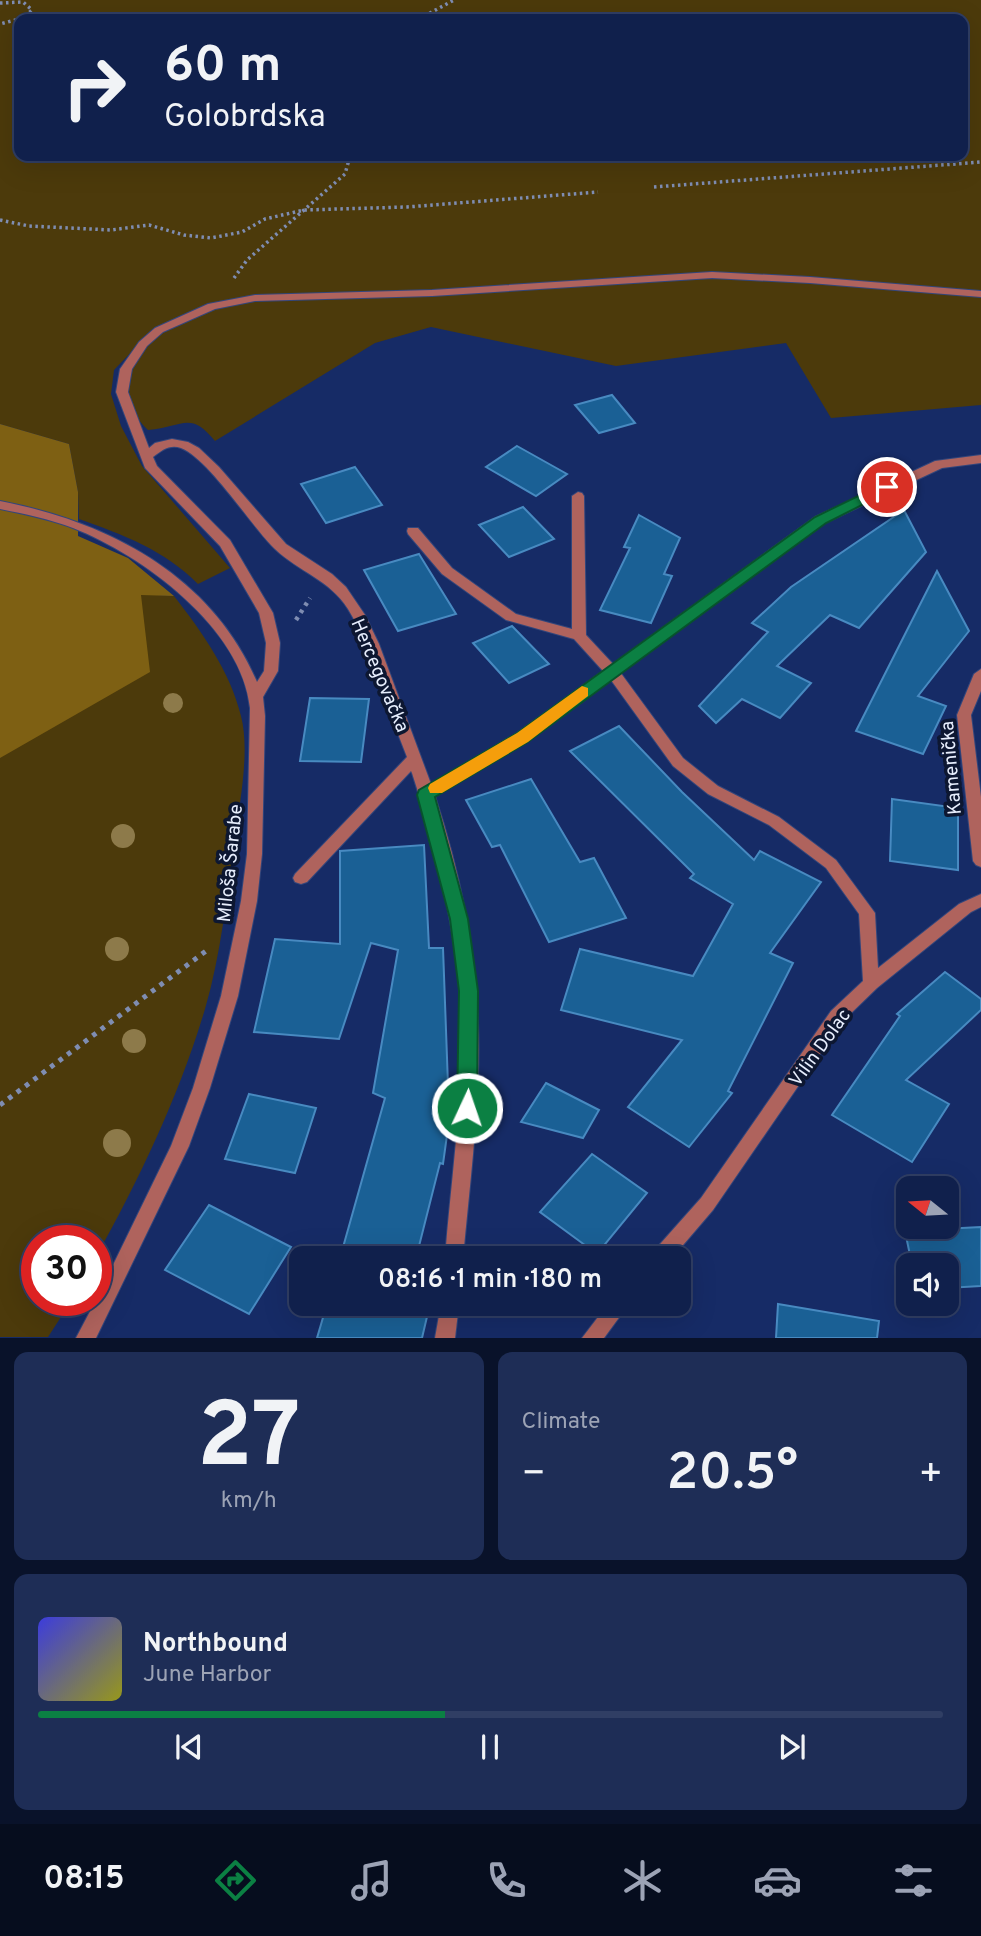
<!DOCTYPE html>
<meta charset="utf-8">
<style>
body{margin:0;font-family:Overpass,sans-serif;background:#1e2d56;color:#f1f3f6;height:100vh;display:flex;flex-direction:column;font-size:26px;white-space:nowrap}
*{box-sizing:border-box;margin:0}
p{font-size:23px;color:#9ca3b5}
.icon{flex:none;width:38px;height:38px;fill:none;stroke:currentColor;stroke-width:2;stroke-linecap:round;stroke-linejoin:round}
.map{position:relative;height:1338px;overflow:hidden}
.sheet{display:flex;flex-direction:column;gap:14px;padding:14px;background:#09122a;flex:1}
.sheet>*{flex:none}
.top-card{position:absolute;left:14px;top:14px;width:954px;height:147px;border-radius:14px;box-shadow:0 7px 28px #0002,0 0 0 2px #303e64;background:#10204c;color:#f1f3f6;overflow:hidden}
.needle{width:46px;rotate:288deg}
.controls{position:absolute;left:896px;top:1176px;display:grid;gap:14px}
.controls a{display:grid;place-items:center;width:63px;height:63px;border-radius:14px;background:#10204c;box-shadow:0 7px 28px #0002,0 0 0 2px #303e64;font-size:35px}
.speed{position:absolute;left:21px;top:1225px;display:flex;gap:14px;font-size:35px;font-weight:700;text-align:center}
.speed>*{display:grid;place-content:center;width:91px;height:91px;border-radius:50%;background:#10204c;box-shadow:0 7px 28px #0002,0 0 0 2px #303e64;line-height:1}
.speed .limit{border:10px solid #d22;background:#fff;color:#111}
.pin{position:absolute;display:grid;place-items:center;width:60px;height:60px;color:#fff;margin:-30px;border:4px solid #fff;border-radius:50%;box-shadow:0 2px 7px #0007}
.me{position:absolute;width:77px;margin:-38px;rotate:3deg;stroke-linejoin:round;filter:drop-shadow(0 0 5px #0008)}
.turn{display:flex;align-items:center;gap:24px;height:147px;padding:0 35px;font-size:32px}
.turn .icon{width:91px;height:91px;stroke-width:2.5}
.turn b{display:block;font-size:49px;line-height:60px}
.big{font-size:52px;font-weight:600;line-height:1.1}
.sheet .widget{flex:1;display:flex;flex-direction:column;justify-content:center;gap:10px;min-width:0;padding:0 24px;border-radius:14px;background:#1e2d56}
.sheet .dial{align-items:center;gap:0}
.dial b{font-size:91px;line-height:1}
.song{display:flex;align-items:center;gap:21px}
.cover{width:84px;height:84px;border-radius:10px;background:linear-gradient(135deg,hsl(240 70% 55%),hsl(60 70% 35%))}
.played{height:7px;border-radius:4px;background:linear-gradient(90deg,#0b8043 45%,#303e64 45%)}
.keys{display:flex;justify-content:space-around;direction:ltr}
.heat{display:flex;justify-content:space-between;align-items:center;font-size:38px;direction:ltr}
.sheet .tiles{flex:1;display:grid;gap:14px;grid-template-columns:1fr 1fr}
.widget:last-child{grid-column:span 2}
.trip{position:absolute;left:289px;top:1246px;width:402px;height:70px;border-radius:14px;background:#10204c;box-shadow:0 7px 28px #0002,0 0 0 2px #303e64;font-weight:600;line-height:70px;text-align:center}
.tab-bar{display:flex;height:112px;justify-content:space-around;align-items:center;background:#060d1e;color:#9ca3b5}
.tab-bar .icon{width:49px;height:49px}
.tab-bar .active{color:#0b8043}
.tab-bar b{font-size:32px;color:#f1f3f6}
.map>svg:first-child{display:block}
</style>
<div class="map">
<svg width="981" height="1338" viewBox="0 0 981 1338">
<rect width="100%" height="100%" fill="#162b66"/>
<g fill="#4c3a0b" fill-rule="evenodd">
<path d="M0,0h981v292l-270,-19 -279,17 -178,6 -44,8 -33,13 -36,25 -27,28 -3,24 10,32 21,40 88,102 -32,16c-34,-34 -74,-49 -119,-65l-1,-27 -9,-48 -69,-20zM19,19h943v137h-943z"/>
<path d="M712,277l98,5 171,15v108l-150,13 -45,-75 -170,23 -185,-39 -56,16 -160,98c-25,-31 -32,-14 -67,-11 -9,-8 -12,-15 -16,-26 -20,-48 44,-86 83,-96 66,-18 147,-10 216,-13 94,-4 188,-11 281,-18z"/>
<path d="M141,594l33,2c28,36 56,75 67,120 9,35 -1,85 -6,121 -8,57 -14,118 -30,172 -26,87 -65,169 -109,248v-16h-59v59h35l-24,37h-48v-579z"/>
</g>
<path fill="#7e6013" d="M0,424l69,20 9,48v44l50,22 46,38 -33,-1 9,77 -150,86z"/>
<g fill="#1a6095" stroke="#488ac1" stroke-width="2">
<path d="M612,395l23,28 -36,10 -24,-28z"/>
<path d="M517,446l50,28 -31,22 -50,-29z"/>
<path d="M355,467l27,38 -56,18 -25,-39z"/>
<path d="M523,507l31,32 -45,18 -30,-32z"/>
<path d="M904,510l22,42 -67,76 -29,-13 -53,51 34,17 -31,35 -38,-19 -26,24 -17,-17 69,-74 -16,-9 39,-36z"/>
<path d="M639,515l41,23 -16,36 8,2 -21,47 -51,-13 30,-62 -6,-1z"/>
<path d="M419,554l37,60 -58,17 -34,-61z"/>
<path d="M937,571l32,60 -51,65 28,10 -23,48 -67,-23z"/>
<path d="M512,626l37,38 -40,19 -36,-40z"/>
<path d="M310,698l59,1 -8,63 -61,-1z"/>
<path d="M619,726l63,66 72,68 6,-9 61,31 -51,71 23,10 -65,128 4,2 -43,54 -61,-40 54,-67 -121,-30 19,-61 113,27 40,-72 -43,-26 4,-4 -124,-123z"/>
<path d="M531,779l49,83 14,-4 32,60 -77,24 -49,-97 -8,2 -26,-47z"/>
<path d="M892,799l66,9v62l-68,-9z"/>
<path d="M424,845l5,103h14l5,137h6l-11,79 -3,-1 -24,95h-76l45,-160 -12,-5 25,-143 -27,-7 -32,96 -85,-7 21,-93 65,5v-93z"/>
<path d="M945,972l36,27v11l-75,70 43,24 -37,58 -80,-47 68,-99 -3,-2z"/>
<path d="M546,1083l53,27 -16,28 -62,-16z"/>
<path d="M249,1094l67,14 -21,65 -70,-14z"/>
<path d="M592,1154l55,39 -50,61 -57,-42z"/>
<path d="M209,1205l82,42 -42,67 -84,-44z"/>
<path d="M981,1227v59l-34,2v-23h-35l-7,-34z"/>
<path d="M327,1304h103l-8,34h-105z"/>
<path d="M778,1304l101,17 -2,17h-101z"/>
</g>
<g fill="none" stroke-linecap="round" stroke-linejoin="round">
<defs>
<g id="street">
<path d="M712,272l98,5 171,14v6l-171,-14 -98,-5 -280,18 -177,5 -40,8 -52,23 -16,14 -15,23 -4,23 21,56 6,-5 17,-4 16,3 11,6 20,19 67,77 46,30 14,13 19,28 14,29 52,140 86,-51 86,-62 -29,-32 -68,-19 -64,-46 -34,-40 -1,-3 1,-3h10l34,40 64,46 56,15v-133l6,-4 4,1 2,3 2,139 27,29 202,-147 120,-56 46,-6v8l-39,5 -117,55 -205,149 63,86 35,28 61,31 57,43 39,53 3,55 81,-64 22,-10v13l-10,5 -94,76 -34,33 -130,189 -41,48h-21l2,-6 48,-54 130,-187 32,-30 -4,-67 -33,-46 -57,-43 -61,-31 -35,-28 -62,-86 -84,61 -92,55c24,73 40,149 43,226 3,79 -8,158 -15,236h-18c6,-78 18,-156 16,-235 -2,-85 -23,-170 -49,-250l-1,-2 -104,111 -6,2 -6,-2 -2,-4 2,-4 112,-117c-9,-23 -18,-46 -26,-69 -9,-27 -18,-55 -33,-79 -18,-29 -49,-37 -73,-60 -24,-23 -66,-90 -94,-101 -11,-4 -19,2 -28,9l4,9 73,74 43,73 7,30 -2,28 -15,26 2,19 -3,138 -5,47 -19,95 -28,92 -21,58 -93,192h-20l20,-38 75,-154 22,-58 28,-92 20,-95 6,-47 3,-146c-8,-80 -108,-153 -177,-180 -24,-9 -48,-14 -73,-19v-8c109,21 212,75 257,181l7,-11 2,-28 -7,-30 -39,-67 -75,-78 -29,-76 4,-23 19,-27 16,-14 53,-24 47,-9 177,-5z"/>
<path d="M981,669v22l-10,24 10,82v70l-5,-2 -3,-4 -16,-146 17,-41z"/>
<path d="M441,1304h18l-4,34h-20z"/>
<path d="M608,1304h21l-25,34h-22z"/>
</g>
</defs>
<use href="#street" stroke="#33467b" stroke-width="2"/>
<g stroke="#7f8db2" stroke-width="3.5" stroke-dasharray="2.5 3.5" stroke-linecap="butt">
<path d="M0,3l23,-1 9,8 -9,8 -23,6"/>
<path d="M419,19l35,-19"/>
<path d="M654,187l327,-25"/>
<path d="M0,220l29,6 82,4 38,-5 35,10 27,3 31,-6 23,-13 39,-9 103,-3 191,-15"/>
<path d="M234,278l13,-18 98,-86 5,-18"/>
</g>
<path stroke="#7f8db2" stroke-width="4.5" stroke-dasharray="3.5 5" stroke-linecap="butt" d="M296,620l14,-22"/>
<path stroke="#7f8db2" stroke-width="5" stroke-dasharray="4.5 6" stroke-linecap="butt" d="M0,1105l210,-157"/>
<use href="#street" fill="#af635d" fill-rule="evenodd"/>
</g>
<g fill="#8d7a4a">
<circle cx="173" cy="703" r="10"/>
<circle cx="123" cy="836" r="12"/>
<circle cx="117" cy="949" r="12"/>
<circle cx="134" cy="1041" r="12"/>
<circle cx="117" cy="1143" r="14"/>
</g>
<path fill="#0b8043" stroke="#07532c" stroke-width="2" d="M887,482l5,2v6l-66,33 -298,219 -93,55 33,122 10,72 -1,117 -3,6 -7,3 -7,-3 -3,-6 2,-117 -9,-72 -33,-124 2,-5 98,-57 298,-216z"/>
<path fill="#f59e0b" d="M582,686l6,2v8l-60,46 -86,51h-12l-2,-5 2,-4 87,-51z"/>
<g text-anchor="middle" stroke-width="7" stroke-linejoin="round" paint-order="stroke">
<g font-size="19" fill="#e7eefd" stroke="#0d1731">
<text transform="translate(381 675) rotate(67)" y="7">Hercegovačka</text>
<text transform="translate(950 768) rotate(-95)" y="7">Kamenička</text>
<text transform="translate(229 863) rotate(-84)" y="7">Miloša Šarabe</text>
<text transform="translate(819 1047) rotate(-54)" y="7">Vilin Dolac</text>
</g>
</g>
</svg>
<div class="controls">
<a><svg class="needle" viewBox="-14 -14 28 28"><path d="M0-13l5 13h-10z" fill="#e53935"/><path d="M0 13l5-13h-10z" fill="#9ca3b5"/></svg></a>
<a><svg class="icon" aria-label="sound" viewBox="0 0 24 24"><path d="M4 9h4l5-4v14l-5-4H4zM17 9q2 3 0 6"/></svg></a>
</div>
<div class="speed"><div class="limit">30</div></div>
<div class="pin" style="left:887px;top:487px;background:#d93025"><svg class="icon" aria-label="arrive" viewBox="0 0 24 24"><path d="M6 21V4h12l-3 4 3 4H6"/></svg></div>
<svg class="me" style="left:467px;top:1108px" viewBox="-20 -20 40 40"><circle r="17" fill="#0b8043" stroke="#fff" stroke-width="3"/><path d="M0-11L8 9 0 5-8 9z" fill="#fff"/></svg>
<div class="trip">08:16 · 1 min · 180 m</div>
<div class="top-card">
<div class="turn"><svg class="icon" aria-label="right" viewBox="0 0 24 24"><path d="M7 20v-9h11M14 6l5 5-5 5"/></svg><div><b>60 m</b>Golobrdska</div></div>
</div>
</div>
<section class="sheet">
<div class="tiles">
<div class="widget dial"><b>27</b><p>km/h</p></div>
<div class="widget"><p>Climate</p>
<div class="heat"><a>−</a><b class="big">20.5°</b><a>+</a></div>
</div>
<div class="widget">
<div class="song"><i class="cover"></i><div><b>Northbound</b><p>June Harbor</p></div></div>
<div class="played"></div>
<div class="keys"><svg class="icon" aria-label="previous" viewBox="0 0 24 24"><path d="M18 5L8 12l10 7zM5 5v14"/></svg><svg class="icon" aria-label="pause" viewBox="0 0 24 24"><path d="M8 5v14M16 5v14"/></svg><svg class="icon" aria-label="next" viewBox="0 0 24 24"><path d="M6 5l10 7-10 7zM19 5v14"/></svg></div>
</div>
</div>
</section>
<nav class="tab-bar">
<b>08:15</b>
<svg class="icon active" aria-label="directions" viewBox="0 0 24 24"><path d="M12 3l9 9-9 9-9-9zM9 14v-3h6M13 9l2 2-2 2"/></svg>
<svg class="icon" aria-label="music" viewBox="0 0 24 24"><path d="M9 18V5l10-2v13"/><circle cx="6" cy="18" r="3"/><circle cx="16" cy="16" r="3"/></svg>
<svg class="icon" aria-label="phone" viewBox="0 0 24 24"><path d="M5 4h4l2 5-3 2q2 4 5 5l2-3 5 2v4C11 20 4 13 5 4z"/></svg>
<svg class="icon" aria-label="climate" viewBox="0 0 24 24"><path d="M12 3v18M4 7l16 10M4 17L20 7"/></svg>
<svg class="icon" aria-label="car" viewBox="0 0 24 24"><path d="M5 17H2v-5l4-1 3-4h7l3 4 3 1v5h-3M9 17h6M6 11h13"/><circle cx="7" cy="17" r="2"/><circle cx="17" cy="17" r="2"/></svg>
<svg class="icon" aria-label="filters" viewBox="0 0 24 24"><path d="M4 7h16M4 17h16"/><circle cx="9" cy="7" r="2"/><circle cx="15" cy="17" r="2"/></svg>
</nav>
